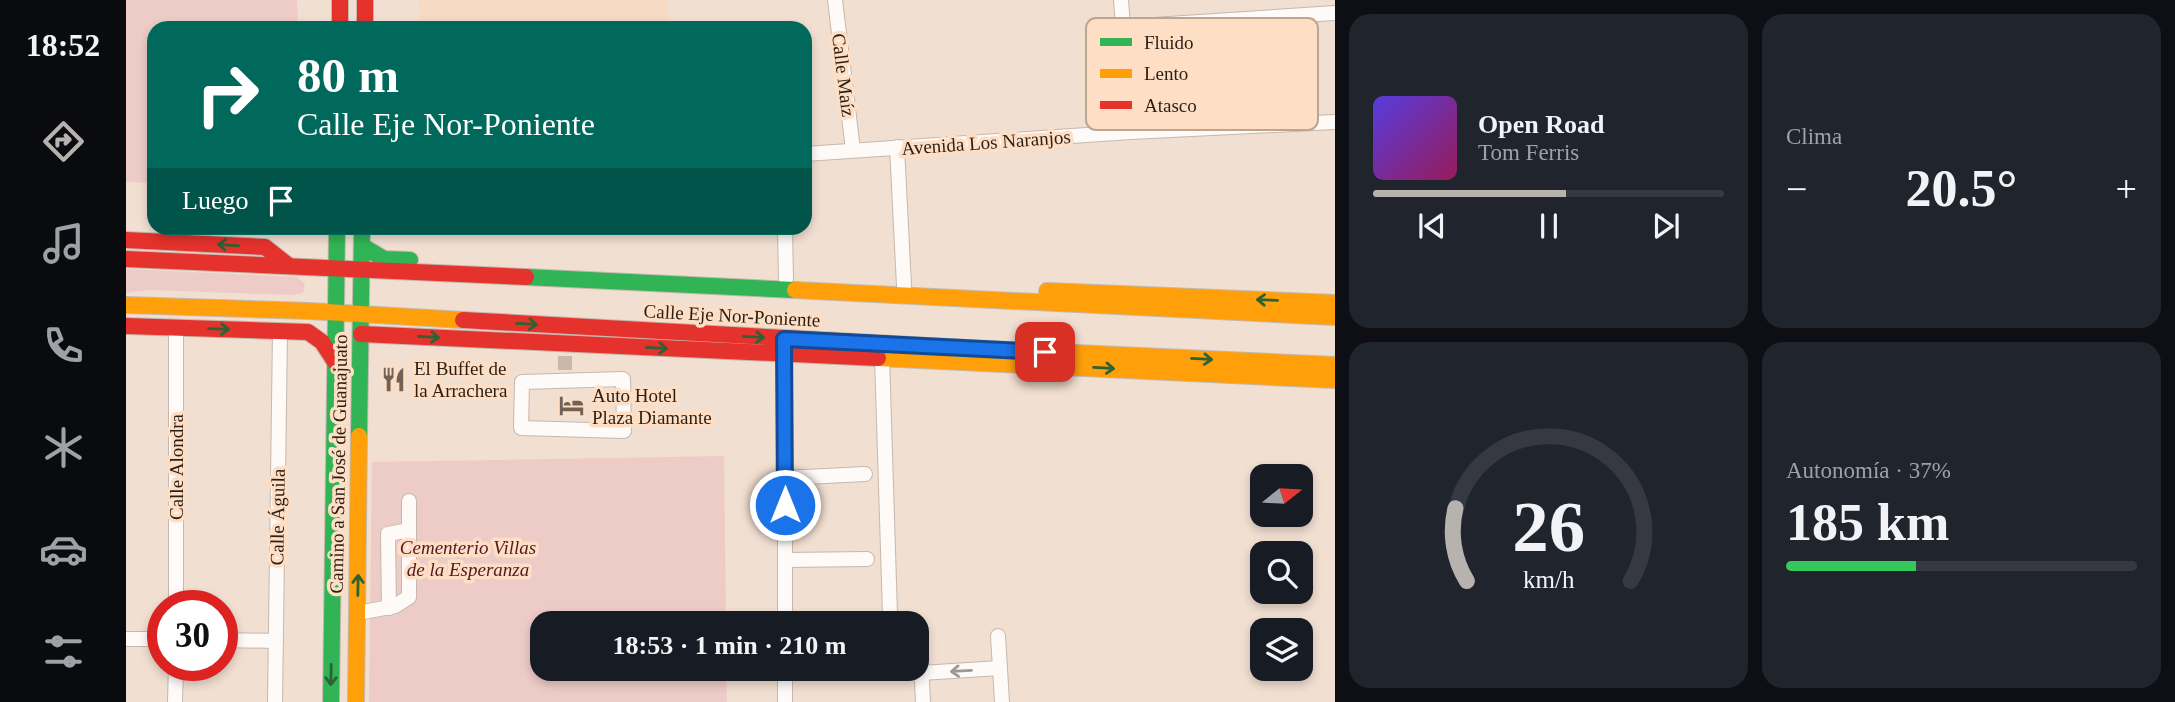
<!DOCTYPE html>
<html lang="es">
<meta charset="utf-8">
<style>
body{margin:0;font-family:Georgia,serif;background:#20242c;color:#f1f3f6;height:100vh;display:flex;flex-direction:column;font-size:26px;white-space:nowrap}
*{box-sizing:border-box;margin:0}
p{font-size:23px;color:#9ea1a6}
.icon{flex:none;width:38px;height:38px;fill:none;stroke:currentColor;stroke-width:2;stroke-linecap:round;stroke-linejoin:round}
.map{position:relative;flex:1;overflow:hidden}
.drawer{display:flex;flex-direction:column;gap:14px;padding:14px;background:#0d0f14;width:840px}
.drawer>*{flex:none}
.top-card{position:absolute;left:21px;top:21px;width:665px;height:214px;border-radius:21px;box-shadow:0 4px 10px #0003;background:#00695c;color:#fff;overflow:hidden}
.needle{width:46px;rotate:72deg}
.fabs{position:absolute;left:1124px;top:464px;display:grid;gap:14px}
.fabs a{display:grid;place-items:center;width:63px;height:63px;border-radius:14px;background:#171b24;box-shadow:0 4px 10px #0003;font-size:35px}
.speed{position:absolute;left:21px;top:590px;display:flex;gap:14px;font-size:35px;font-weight:700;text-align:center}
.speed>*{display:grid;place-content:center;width:91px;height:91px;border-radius:50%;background:#171b24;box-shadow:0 4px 10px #0003;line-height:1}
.speed .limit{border:10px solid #d22;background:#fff;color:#111}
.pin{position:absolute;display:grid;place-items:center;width:60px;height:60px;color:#fff;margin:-30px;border-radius:14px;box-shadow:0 4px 10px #0006}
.me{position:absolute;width:77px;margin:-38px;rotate:0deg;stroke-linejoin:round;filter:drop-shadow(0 0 5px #0008)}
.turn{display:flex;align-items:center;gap:24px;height:147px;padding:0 35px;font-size:32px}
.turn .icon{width:91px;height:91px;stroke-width:2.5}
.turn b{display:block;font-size:49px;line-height:60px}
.then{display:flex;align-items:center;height:66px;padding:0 35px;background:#0003;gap:14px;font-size:26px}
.big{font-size:52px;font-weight:700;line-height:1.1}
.drawer .tile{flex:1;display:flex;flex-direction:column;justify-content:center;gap:10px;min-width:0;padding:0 24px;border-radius:21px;background:#20242c}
.drawer .dial{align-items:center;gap:0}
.dial svg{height:182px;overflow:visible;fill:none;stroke:#363941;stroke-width:7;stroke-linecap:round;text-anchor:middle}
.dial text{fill:#f1f3f6;stroke:none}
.song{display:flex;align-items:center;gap:21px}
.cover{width:84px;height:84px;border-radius:10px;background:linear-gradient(135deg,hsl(250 70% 55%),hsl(330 70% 35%))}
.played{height:7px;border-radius:4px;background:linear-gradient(90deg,#b7b2ae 55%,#363941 55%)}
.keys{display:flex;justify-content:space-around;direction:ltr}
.heat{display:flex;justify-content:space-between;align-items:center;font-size:38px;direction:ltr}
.charge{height:10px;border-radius:5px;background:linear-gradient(90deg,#34c759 37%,#363941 0)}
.drawer .tiles{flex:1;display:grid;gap:14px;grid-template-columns:repeat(2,1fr)}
.trip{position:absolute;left:404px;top:611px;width:399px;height:70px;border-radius:21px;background:#171b24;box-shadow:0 4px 10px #0003;font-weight:700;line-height:70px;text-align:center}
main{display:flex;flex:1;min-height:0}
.menu{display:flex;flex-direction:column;width:126px;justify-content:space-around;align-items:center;background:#090b0e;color:#9ea1a6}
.menu .icon{width:49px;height:49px}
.menu .on{color:#b7b2ae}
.menu b{font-size:32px;color:#f1f3f6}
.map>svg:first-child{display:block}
</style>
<main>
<nav class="menu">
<b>18:52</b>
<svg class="icon on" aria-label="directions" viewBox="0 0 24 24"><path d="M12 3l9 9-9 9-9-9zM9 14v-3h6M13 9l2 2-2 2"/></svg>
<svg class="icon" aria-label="music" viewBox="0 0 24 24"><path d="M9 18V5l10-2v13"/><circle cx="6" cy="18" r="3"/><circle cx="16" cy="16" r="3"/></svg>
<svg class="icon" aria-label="phone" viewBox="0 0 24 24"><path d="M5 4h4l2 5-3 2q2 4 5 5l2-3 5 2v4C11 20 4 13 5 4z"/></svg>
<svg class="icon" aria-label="climate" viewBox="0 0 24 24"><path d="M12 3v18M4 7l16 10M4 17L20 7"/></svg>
<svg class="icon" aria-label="car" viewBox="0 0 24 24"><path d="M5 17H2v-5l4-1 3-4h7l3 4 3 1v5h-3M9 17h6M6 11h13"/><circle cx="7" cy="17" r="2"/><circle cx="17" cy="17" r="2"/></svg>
<svg class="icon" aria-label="filters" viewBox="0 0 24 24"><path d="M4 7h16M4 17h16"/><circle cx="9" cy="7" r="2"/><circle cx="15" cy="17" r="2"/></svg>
</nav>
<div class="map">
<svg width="1209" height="702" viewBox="0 0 1209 702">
<rect width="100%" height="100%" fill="#f1dfd1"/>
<path fill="#f7dac3" d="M293,0h248l4,28h-251z"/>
<g fill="#edccc8">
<path d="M0,0h171l1,28h-144v155l-28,-1z"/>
<path d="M0,269l171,8 8,7 -2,9 -10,2 -143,-5 -24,3z"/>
<path d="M598,456l2,167h-184v45l184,1 1,33h-358l3,-240z"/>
</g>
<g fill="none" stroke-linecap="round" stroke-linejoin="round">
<path stroke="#c9b9ab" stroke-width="14" stroke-dasharray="14 7" stroke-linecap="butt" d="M439,356v25"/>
<defs>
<g id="street">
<path d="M709,0l18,150"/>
<path d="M995,0l10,132"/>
<path d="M997,27l212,-14"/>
<path d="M771,147l7,139"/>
<path d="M679,154l326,-22 204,-10"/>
<path d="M659,228l1,51"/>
<path d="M50,328v278"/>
<path d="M659,348v275"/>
<path d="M756,357l8,258"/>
<path d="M497,379l1,52 -103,-3 1,-46z"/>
<path d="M659,478l80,-4"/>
<path d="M659,560l82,-1"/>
<path d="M263,608l-1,-74 21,-4"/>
<path d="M232,613l37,-7 14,-9v-96"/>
<path d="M872,636l4,66"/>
<path d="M0,639h37"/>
<path d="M96,640l54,1"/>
<path d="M794,640l3,62"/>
<path d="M659,668v34"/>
<path d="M795,673l79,-5"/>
<path d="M49,702l1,-37"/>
<path d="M149,702l5,-371"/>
</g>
<g id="fast">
<path d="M236,246l22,13 26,1"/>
<path d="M400,277l269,13"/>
<path d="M233,436l3,-208"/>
<path d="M205,702l6,-474"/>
</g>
<g id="slow">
<path d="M669,290l540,27"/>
<path d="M921,291l288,12"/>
<path d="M0,305l183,6 154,9"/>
<path d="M839,348l370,17"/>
<path d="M752,358l457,22"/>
<path d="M230,702l3,-266"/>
</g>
<g id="jam">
<path d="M214,0v28"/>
<path d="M239,0v28"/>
<path d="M0,240l139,7 24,19"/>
<path d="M0,259l400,18"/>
<path d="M337,320l502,28"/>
<path d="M0,326l182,6 14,10 13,20"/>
<path d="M235,334l517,24"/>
</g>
</defs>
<use href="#street" stroke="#c6b8ae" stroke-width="16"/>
<use href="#fast" stroke="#c6b8ae" stroke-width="18"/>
<use href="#slow" stroke="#c6b8ae" stroke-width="18"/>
<use href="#jam" stroke="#c6b8ae" stroke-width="18"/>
<use href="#street" stroke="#fdfaf8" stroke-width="14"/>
<use href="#fast" stroke="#30b455" stroke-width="16"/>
<use href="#slow" stroke="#ff9f0a" stroke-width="16"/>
<use href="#jam" stroke="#e5322d" stroke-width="16"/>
</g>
<defs><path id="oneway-shaft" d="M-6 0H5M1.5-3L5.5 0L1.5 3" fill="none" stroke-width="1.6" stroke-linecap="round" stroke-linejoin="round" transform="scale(1.75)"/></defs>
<g stroke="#2d6232">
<use href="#oneway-shaft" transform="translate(102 245) rotate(-177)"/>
<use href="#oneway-shaft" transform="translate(1141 300) rotate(-178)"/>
<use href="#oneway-shaft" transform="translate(401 324) rotate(3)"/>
<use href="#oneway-shaft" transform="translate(93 329) rotate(2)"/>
<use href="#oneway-shaft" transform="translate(303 337) rotate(3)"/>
<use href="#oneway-shaft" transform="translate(628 337) rotate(3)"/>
<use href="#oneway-shaft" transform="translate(531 348) rotate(3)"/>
<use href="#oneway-shaft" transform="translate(1076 359) rotate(3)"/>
<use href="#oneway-shaft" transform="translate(978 368) rotate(3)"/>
<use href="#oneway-shaft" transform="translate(232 585) rotate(-89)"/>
<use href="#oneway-shaft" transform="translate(205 675) rotate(91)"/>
</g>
<use stroke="#9e9792" href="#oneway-shaft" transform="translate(835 671) rotate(177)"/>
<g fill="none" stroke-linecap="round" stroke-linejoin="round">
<defs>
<path id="route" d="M659,505l-1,-166 261,13"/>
</defs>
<use href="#route" stroke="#114b97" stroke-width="18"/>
<use href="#route" stroke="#1a73e8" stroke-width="12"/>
</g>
<defs>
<symbol id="restaurant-bare" viewBox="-9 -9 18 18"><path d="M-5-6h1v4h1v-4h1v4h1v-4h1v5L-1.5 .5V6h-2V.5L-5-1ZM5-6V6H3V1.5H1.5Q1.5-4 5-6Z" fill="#706257" stroke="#fedec4" stroke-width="2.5" paint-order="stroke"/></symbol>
<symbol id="hotel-bare" viewBox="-9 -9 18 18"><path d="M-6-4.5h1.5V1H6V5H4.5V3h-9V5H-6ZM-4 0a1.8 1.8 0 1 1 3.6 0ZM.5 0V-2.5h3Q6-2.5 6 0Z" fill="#706257" stroke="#fedec4" stroke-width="2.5" paint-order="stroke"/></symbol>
</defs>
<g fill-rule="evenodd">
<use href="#restaurant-bare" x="250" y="362" width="35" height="35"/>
<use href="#hotel-bare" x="428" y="388" width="35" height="35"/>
</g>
<g text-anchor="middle" stroke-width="7" stroke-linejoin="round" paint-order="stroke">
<g font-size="19" fill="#2a1f15" stroke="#fedec4">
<text transform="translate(718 75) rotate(83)" y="7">Calle Maíz</text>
<text transform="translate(860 142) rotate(-4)" y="7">Avenida Los Naranjos</text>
<text transform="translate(606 315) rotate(3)" y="7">Calle Eje Nor-Poniente</text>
<text transform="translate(212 464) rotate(-89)" y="7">Camino a San José de Guanajuato</text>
<text transform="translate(50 467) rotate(-90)" y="7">Calle Alondra</text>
<text transform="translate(151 517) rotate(-89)" y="7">Calle Águila</text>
</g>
<g font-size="19" fill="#2a1f15" stroke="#fedec4" text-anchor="start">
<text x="288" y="375">El Buffet de<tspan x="288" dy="22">la Arrachera</tspan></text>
<text x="466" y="402">Auto Hotel<tspan x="466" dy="22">Plaza Diamante</tspan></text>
</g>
<g font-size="19" font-style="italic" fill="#551923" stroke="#fedec4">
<text x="342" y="554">Cementerio Villas<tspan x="342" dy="22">de la Esperanza</tspan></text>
</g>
</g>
<rect x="960" y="18" width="232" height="112" rx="10" fill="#fedec4" stroke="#bea590" stroke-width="2"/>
<rect x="974" y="38" width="32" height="8" fill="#30b455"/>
<rect x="974" y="69" width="32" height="9" fill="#ff9f0a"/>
<rect x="974" y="101" width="32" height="8" fill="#e5322d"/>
<g font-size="19" fill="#2a1f15">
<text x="1018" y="49">Fluido</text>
<text x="1018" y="80">Lento</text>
<text x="1018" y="112">Atasco</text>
</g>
</svg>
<div class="fabs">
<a><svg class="needle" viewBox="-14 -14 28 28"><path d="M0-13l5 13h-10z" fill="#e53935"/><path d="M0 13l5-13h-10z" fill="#9ea1a6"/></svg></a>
<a><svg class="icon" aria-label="search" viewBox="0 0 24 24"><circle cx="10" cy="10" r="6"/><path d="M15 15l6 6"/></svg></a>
<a><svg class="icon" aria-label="layers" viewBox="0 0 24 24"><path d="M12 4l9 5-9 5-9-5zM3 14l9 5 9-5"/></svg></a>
</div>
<div class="speed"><div class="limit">30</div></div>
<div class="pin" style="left:919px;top:352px;background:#d93025"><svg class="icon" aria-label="arrive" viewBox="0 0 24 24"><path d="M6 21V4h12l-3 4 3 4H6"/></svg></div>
<svg class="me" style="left:659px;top:505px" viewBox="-20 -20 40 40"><circle r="17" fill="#1a73e8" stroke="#fff" stroke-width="3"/><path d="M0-11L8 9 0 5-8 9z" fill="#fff"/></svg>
<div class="trip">18:53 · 1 min · 210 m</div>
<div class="top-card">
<div class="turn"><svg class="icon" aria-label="right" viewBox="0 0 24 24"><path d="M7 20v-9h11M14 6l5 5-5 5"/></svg><div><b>80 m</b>Calle Eje Nor-Poniente</div></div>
<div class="then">Luego<svg class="icon" aria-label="arrive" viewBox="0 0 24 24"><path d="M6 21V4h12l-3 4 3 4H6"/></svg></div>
</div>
</div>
<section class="drawer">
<div class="tiles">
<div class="tile">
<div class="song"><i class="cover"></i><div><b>Open Road</b><p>Tom Ferris</p></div></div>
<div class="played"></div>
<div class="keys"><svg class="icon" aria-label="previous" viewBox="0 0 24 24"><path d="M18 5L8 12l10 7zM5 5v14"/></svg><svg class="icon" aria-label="pause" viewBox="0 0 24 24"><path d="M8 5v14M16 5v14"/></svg><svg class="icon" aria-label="next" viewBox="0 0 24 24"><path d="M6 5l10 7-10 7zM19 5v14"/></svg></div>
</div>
<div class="tile"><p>Clima</p>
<div class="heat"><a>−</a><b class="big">20.5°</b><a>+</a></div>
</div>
<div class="tile dial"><svg viewBox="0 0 100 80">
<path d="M14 69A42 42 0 1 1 86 69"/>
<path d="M14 69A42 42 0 0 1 9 37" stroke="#b7b2ae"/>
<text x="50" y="56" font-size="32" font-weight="700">26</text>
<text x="50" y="72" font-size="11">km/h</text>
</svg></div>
<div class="tile"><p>Autonomía · 37%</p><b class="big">185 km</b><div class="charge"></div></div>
</div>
</section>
</main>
